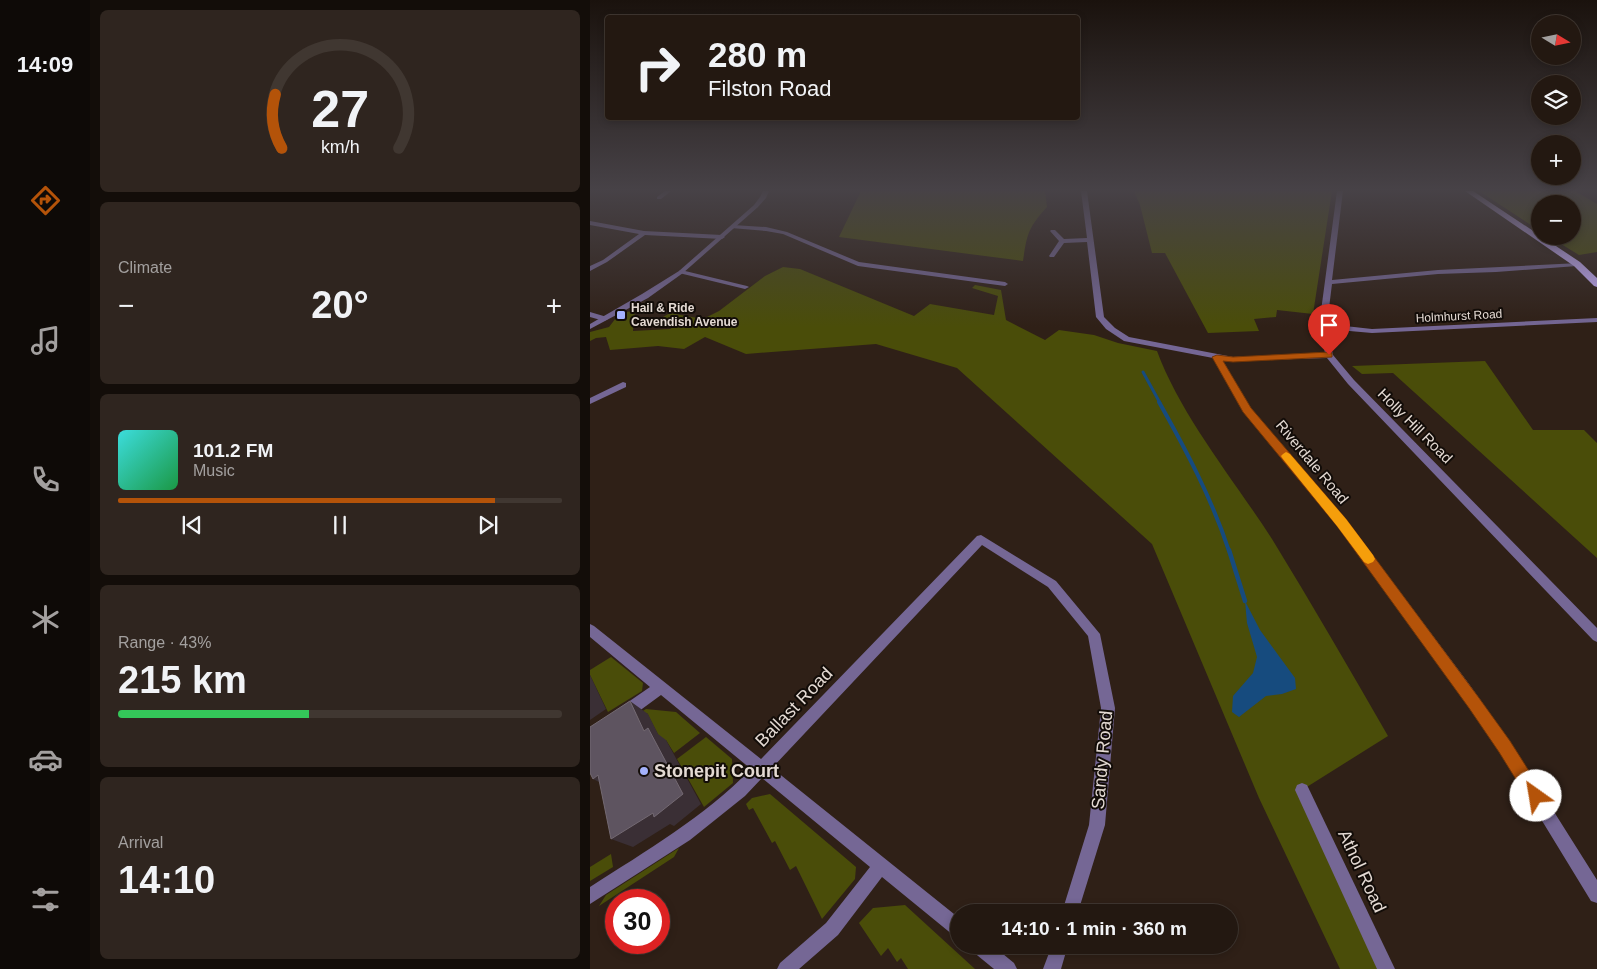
<!DOCTYPE html>
<meta charset="utf-8">
<style>
body{margin:0;font-family:Arial,sans-serif;background:#2f251f;color:#f1f3f6;height:100vh;display:flex;flex-direction:column;font-size:19px;white-space:nowrap}
*{box-sizing:border-box;margin:0}
p{font-size:16px;color:#a3a09f}
.icon{flex:none;width:28px;height:28px;fill:none;stroke:currentColor;stroke-width:2;stroke-linecap:round;stroke-linejoin:round}
.map{position:relative;flex:1;overflow:hidden}
.drawer{display:flex;flex-direction:column;gap:10px;padding:10px;background:#130d09;width:500px}
.drawer>*{flex:none}
.hud{position:absolute;left:15px;top:15px;width:475px;height:105px;border-radius:5px;box-shadow:0 2px 8px #0003,0 0 0 1px #403731;background:#231811;color:#f1f3f6;overflow:hidden}
.needle{width:32px;rotate:100deg}
.buttons{position:absolute;left:941px;top:15px;display:grid;gap:10px}
.buttons a{display:grid;place-items:center;width:50px;height:50px;border-radius:50%;background:#231811;box-shadow:0 2px 8px #0003,0 0 0 1px #403731;font-size:25px}
.speed{position:absolute;left:15px;top:889px;display:flex;gap:10px;font-size:25px;font-weight:700;text-align:center}
.speed>*{display:grid;place-content:center;width:65px;height:65px;border-radius:50%;background:#231811;box-shadow:0 2px 8px #0003,0 0 0 1px #403731;line-height:1}
.speed .limit{border:8px solid #d22;background:#fff;color:#111}
.pin{position:absolute;display:grid;place-items:center;width:42px;height:42px;color:#fff;margin:-51px -21px;border-radius:50% 50% 50% 0;rotate:-45deg;box-shadow:0 0 5px #0007}
.pin .icon{rotate:45deg}
.me{position:absolute;width:55px;margin:-28px;rotate:328deg;stroke-linejoin:round;filter:drop-shadow(0 0 4px #0008)}
.turn{display:flex;align-items:center;gap:18px;height:105px;padding:0 20px;font-size:22px}
.turn .icon{width:65px;height:65px;stroke-width:2.5}
.turn b{display:block;font-size:35px;line-height:42px}
.big{font-size:38px;font-weight:600;line-height:1.1}
.drawer .widget{flex:1;display:flex;flex-direction:column;justify-content:center;gap:8px;min-width:0;padding:0 18px;border-radius:8px;background:#2f251f}
.drawer .dial{align-items:center;gap:0}
.dial svg{height:130px;overflow:visible;fill:none;stroke:#403731;stroke-width:7;stroke-linecap:round;text-anchor:middle}
.dial text{fill:#f1f3f6;stroke:none}
.song{display:flex;align-items:center;gap:15px}
.cover{width:60px;height:60px;border-radius:8px;background:linear-gradient(135deg,hsl(180 70% 55%),hsl(140 70% 35%))}
.played{height:5px;border-radius:2px;background:linear-gradient(90deg,#b45309 85%,#403731 85%)}
.keys{display:flex;justify-content:space-around;direction:ltr}
.heat{display:flex;justify-content:space-between;align-items:center;font-size:28px;direction:ltr}
.charge{height:8px;border-radius:4px;background:linear-gradient(90deg,#34c759 43%,#403731 0)}
.trip{position:absolute;left:360px;top:904px;width:288px;height:50px;border-radius:25px;background:#231811;box-shadow:0 2px 8px #0003,0 0 0 1px #403731;font-weight:600;line-height:50px;text-align:center}
main{display:flex;flex:1;min-height:0}
.tab-bar{display:flex;flex-direction:column;width:90px;justify-content:space-around;align-items:center;background:#0e0a07;color:#a3a09f}
.tab-bar .icon{width:35px;height:35px}
.tab-bar .current{color:#b45309}
.tab-bar b{font-size:22px;color:#f1f3f6}
.map>svg:first-child{display:block}
</style>
<main>
<nav class="tab-bar">
<b>14:09</b>
<svg class="icon current" aria-label="directions" viewBox="0 0 24 24"><path d="M12 3l9 9-9 9-9-9zM9 14v-3h6M13 9l2 2-2 2"/></svg>
<svg class="icon" aria-label="music" viewBox="0 0 24 24"><path d="M9 18V5l10-2v13"/><circle cx="6" cy="18" r="3"/><circle cx="16" cy="16" r="3"/></svg>
<svg class="icon" aria-label="phone" viewBox="0 0 24 24"><path d="M5 4h4l2 5-3 2q2 4 5 5l2-3 5 2v4C11 20 4 13 5 4z"/></svg>
<svg class="icon" aria-label="climate" viewBox="0 0 24 24"><path d="M12 3v18M4 7l16 10M4 17L20 7"/></svg>
<svg class="icon" aria-label="car" viewBox="0 0 24 24"><path d="M5 17H2v-5l4-1 3-4h7l3 4 3 1v5h-3M9 17h6M6 11h13"/><circle cx="7" cy="17" r="2"/><circle cx="17" cy="17" r="2"/></svg>
<svg class="icon" aria-label="filters" viewBox="0 0 24 24"><path d="M4 7h16M4 17h16"/><circle cx="9" cy="7" r="2"/><circle cx="15" cy="17" r="2"/></svg>
</nav>
<section class="drawer">
<div class="widget dial"><svg viewBox="0 0 100 80">
<path d="M14 69A42 42 0 1 1 86 69"/>
<path d="M14 69A42 42 0 0 1 10 36" stroke="#b45309"/>
<text x="50" y="56" font-size="32" font-weight="700">27</text>
<text x="50" y="72" font-size="11">km/h</text>
</svg></div>
<div class="widget"><p>Climate</p>
<div class="heat"><a>−</a><b class="big">20°</b><a>+</a></div>
</div>
<div class="widget">
<div class="song"><i class="cover"></i><div><b>101.2 FM</b><p>Music</p></div></div>
<div class="played"></div>
<div class="keys"><svg class="icon" aria-label="previous" viewBox="0 0 24 24"><path d="M18 5L8 12l10 7zM5 5v14"/></svg><svg class="icon" aria-label="pause" viewBox="0 0 24 24"><path d="M8 5v14M16 5v14"/></svg><svg class="icon" aria-label="next" viewBox="0 0 24 24"><path d="M6 5l10 7-10 7zM19 5v14"/></svg></div>
</div>
<div class="widget"><p>Range · 43%</p><b class="big">215 km</b><div class="charge"></div></div>
<div class="widget"><p>Arrival</p><b class="big">14:10</b></div>
</section>
<div class="map">
<svg width="1007" height="969" viewBox="0 0 1007 969">
<rect width="100%" height="100%" fill="#2f2017"/>
<g fill="#4a4d09">
<path d="M271,191h184l2,16c-19,21 -20,27 -24,54l-184,-24z"/>
<path d="M544,191h198l-19,123 -36,-4 -1,7 -22,2 5,12 -51,2 -43,-80h-13l-12,-48z"/>
<path d="M889,191h96l22,13v48l-18,3 -31,-19h24v-32h-32v27z"/>
<path d="M193,267l17,2 114,47 16,-12 64,11 4,-19 -26,-8 3,-3 26,5 5,30 39,20 14,-10 35,5 24,8 39,8c24,65 77,129 115,188 40,65 78,131 116,197l-86,54 84,179h-46l-81,-171 -107,-254 -195,-176 -81,-24 -130,10 -41,-17 -21,12 -26,-3 -48,4 -4,-13 -10,1 -6,3v-9l19,-5 10,-13 16,-4 -2,21 37,-2 9,-6 -16,-6 7,-4 33,6 16,-8 46,-35z"/>
<path d="M895,361l48,69h51l13,13v115l-204,-185 -31,1 -10,-8z"/>
<path d="M21,657l32,26 -1,8 -34,21 -18,-37v-5z"/>
<path d="M56,709l30,3 24,21 -26,20 -8,-13 -4,2 -15,-29 -57,39 23,-22z"/>
<path d="M116,737l26,22 1,24 -29,24 -27,-48z"/>
<path d="M180,794l86,73 -1,12 -33,40 -26,-53 -6,4 -15,-29 -3,2 -19,-35 -4,2 -3,-6 6,-6z"/>
<path d="M89,848l-5,9 -75,49 7,-11z"/>
<path d="M21,854l2,13 -23,14v-14z"/>
<path d="M315,905l70,64h-67l-7,-11 -4,4 -9,-14 -7,8 -22,-33 14,-15z"/>
</g>
<path fill="#164b7e" d="M655,601l15,29 35,48 1,11 -14,5 -16,2 -27,21 -7,-5 1,-16 20,-23 4,-16 -10,-34z"/>
<g fill="none" stroke-linecap="round" stroke-linejoin="round">
<path stroke="#164b7e" stroke-width="3" d="M553,372l17,31"/>
<path stroke="#164b7e" stroke-width="4" d="M569,402c27,48 53,97 70,149"/>
<path stroke="#164b7e" stroke-width="4.5" d="M639,550l16,51"/>
<g fill="#756795" fill-rule="evenodd">
<path d="M75,191h6l-10,8h-4v-2z"/>
<path d="M491,191h6l17,126 11,11 14,9 104,20 92,-4 -6,-27 18,-135h6l-11,89 106,-10 141,-7 1,1 -3,2 -81,6 -58,2 -106,10 -5,40 45,5 225,-11v4l-225,11 -45,-4 6,26 21,25 243,248v14l-4,-2 -245,-256 -21,-26 -94,3 -11,-2 28,49 96,112 123,164 41,58 87,138v23l-6,-2 -91,-149 -41,-60 -121,-166 -94,-114 -31,-54 -89,-17 -18,-12 -10,-12 -9,-75 -23,1 -10,14h-4l-1,-1 10,-15 -9,-10 1,-1h4l9,9 23,-1z"/>
<path d="M0,221l54,10 78,4 3,2 -3,2 -77,-4 -38,27 -17,9v-5l13,-6 36,-26 -49,-9z"/>
<path d="M143,225l33,2 21,5 72,30 146,20 3,2 -3,2 -147,-20 -75,-32 -17,-3 -35,-3v-2z"/>
<path d="M91,270l66,16 2,1 -4,2 -66,-16v-2z"/>
<path d="M0,312l17,5 1,2 -4,2 -14,-4z"/>
<path d="M33,382l3,1v4l-36,17v-6z"/>
<path d="M391,535l75,46 44,53 15,74 -10,117 -27,87h-16l27,-87 12,-117 -13,-72 -40,-49 -66,-42 -210,223 187,150v19l-6,-2 -71,-58 -44,58 -39,34h-22l3,-6 46,-40 44,-56 -108,-89 -17,18 -55,44 -100,64v-17c56,-36 114,-70 161,-118l-90,-74 -30,22 -5,2 -5,-2 -2,-5 2,-5 29,-20 -60,-50v-13l4,2 167,133 216,-223z"/>
<path d="M712,783l5,2 88,184h-18l-82,-179 2,-5z"/>
<path d="M380,945h22l22,18 3,6h-23l-22,-18z"/>
<path d="M462,945h16l-7,24h-18z"/>
</g>
<path fill="#756795" fill-rule="evenodd" d="M173,191h6l-3,7 -8,9 -75,66 -35,25 -58,31v-5l52,-30 37,-23 75,-66 6,-8z"/>
<path fill="#c5aefb" fill-rule="evenodd" d="M875,191h8l107,71 17,16v9l-3,-1 -20,-20z"/>
</g>
<g fill="#3a2f35">
<path d="M0,675l16,34 -16,11z"/>
<path d="M40,701l18,13 10,20 8,6 35,64 -27,22 -4,-2 -37,23 -22,-8 33,-108z"/>
<path d="M8,775l17,15 -22,-11z"/>
</g>
<path fill="#5e5460" stroke="#736972" d="M40,701l14,30 4,-3 35,66 -29,23 -1,-4 -42,26 -13,-64 -5,4 -3,-6v-46z"/>
<linearGradient id="sky" x2="0" y2="1"><stop stop-color="#1a120d"/><stop offset="0.58" stop-color="#474247"/><stop offset="1" stop-color="#474247" stop-opacity="0"/></linearGradient>
<rect width="1007" height="327" fill="url(#sky)"/>
<path fill="#b45309" stroke="#753606" d="M739,352l3,1v4l-99,5 -10,-1 28,47 95,111 133,179 31,43 31,49 3,6 -3,6 -5,2 -6,-2 -31,-50 -30,-44 -132,-182 -94,-114 -31,-55 5,-2 16,2z"/>
<path fill="#f59e0b" d="M696,452l4,2 56,65 27,36 2,4 -2,3 -5,2 -4,-2 -27,-36 -54,-67 -2,-3 2,-2z"/>
<g fill="#a4b2fc" stroke="#120c08" stroke-width="2">
<rect x="26" y="310" width="10" height="10" rx="2.5"/>
<circle cx="54" cy="771" r="5"/>
</g>
<g text-anchor="middle" stroke-width="4" stroke-linejoin="round" paint-order="stroke">
<g font-size="12" font-weight="bold" fill="#e4dad3" stroke="#120c08" text-anchor="start">
<text x="41" y="312">Hail &amp; Ride<tspan x="41" dy="14">Cavendish Avenue</tspan></text>
</g>
<g font-size="12" fill="#e4dad3" stroke="#120c08">
<text transform="translate(869 316) rotate(-3)" y="4">Holmhurst Road</text>
</g>
<g font-size="15" fill="#e4dad3" stroke="#120c08">
<text transform="translate(825 426) rotate(45)" y="5">Holly Hill Road</text>
<text transform="translate(722 462) rotate(50)" y="5">Riverdale Road</text>
</g>
<g font-size="18" fill="#e4dad3" stroke="#120c08">
<text transform="translate(204 707) rotate(-46)" y="6">Ballast Road</text>
<text transform="translate(512 760) rotate(-85)" y="6">Sandy Road</text>
<text transform="translate(772 871) rotate(65)" y="6">Athol Road</text>
</g>
<g font-size="18" font-weight="bold" fill="#e4dad3" stroke="#120c08" text-anchor="start">
<text x="64" y="777">Stonepit Court</text>
</g>
</g>
</svg>
<div class="buttons">
<a><svg class="needle" viewBox="-14 -14 28 28"><path d="M0-13l5 13h-10z" fill="#e53935"/><path d="M0 13l5-13h-10z" fill="#a3a09f"/></svg></a>
<a><svg class="icon" aria-label="layers" viewBox="0 0 24 24"><path d="M12 4l9 5-9 5-9-5zM3 14l9 5 9-5"/></svg></a>
<a>+</a>
<a>−</a>
</div>
<div class="speed"><div class="limit">30</div></div>
<div class="pin" style="left:739px;top:355px;background:#d93025"><svg class="icon" aria-label="arrive" viewBox="0 0 24 24"><path d="M6 21V4h12l-3 4 3 4H6"/></svg></div>
<svg class="me" style="left:946px;top:796px" viewBox="-20 -20 40 40"><circle r="19" fill="#fff"/><path d="M0-13L10 11 0 6-10 11z" fill="#b45309"/></svg>
<div class="trip">14:10 · 1 min · 360 m</div>
<div class="hud">
<div class="turn"><svg class="icon" aria-label="right" viewBox="0 0 24 24"><path d="M7 20v-9h11M14 6l5 5-5 5"/></svg><div><b>280 m</b>Filston Road</div></div>
</div>
</div>
</main>
